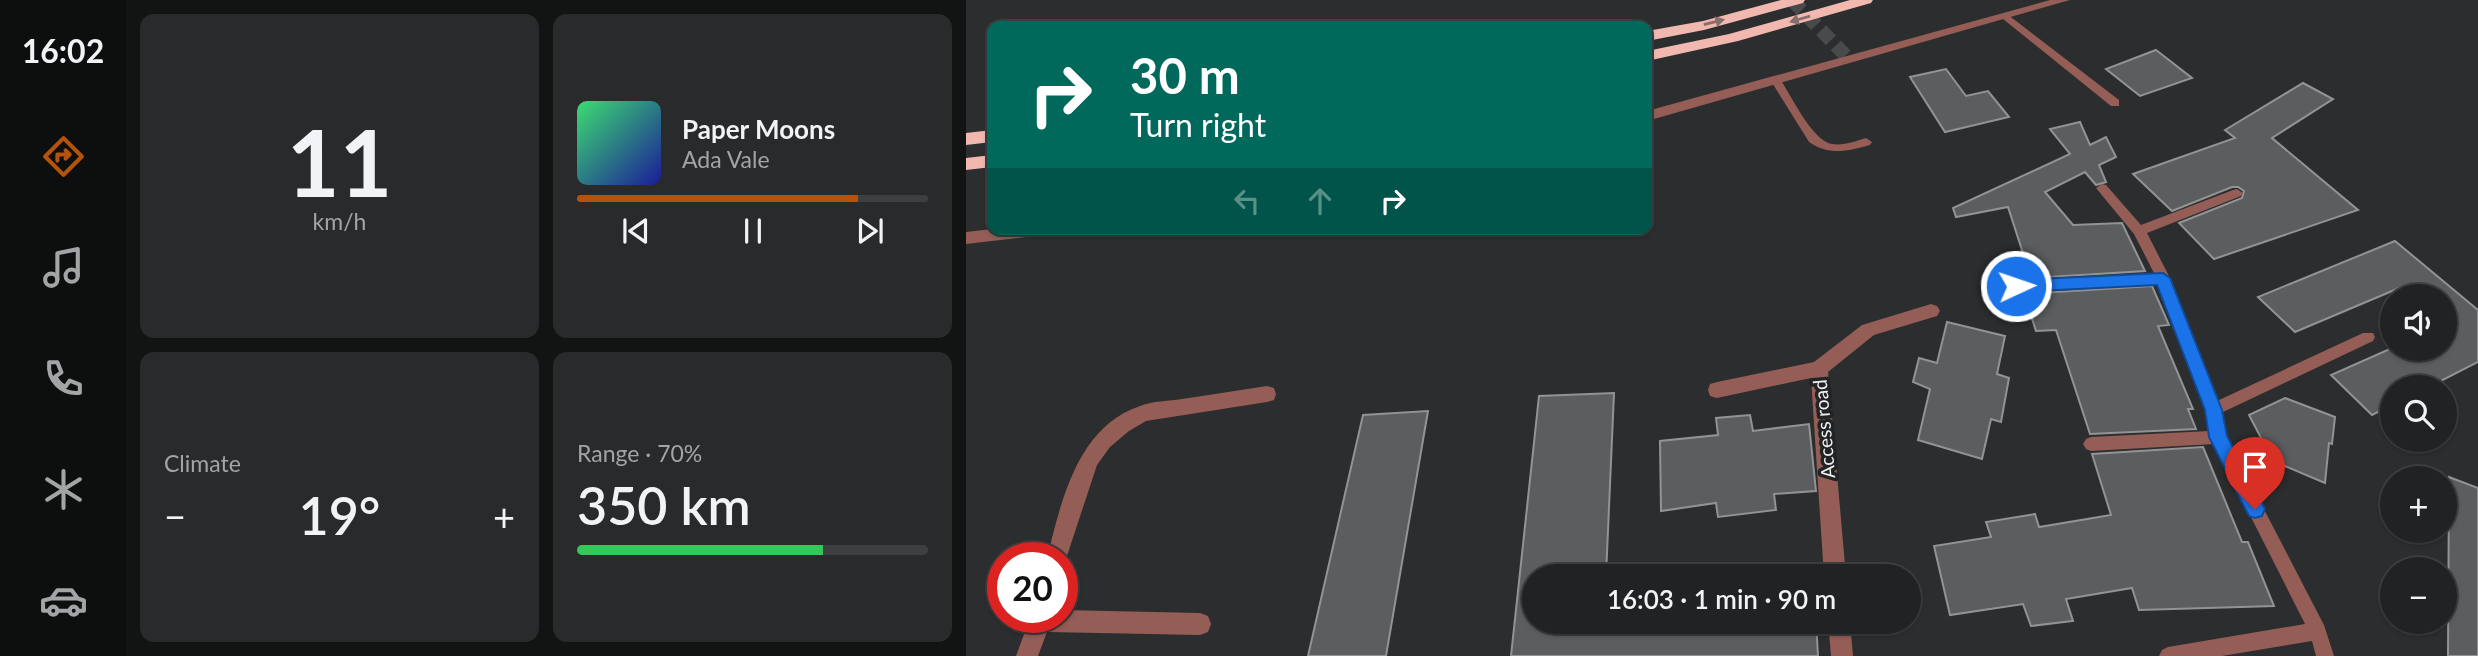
<!DOCTYPE html>
<meta charset="utf-8">
<style>
body{margin:0;font-family:Lato,sans-serif;background:#282a2b;color:#f1f3f6;height:100vh;display:flex;flex-direction:column;font-size:26px;white-space:nowrap}
*{box-sizing:border-box;margin:0}
p{font-size:23px;color:#a2a4a6}
.icon{flex:none;width:38px;height:38px;fill:none;stroke:currentColor;stroke-width:2;stroke-linecap:round;stroke-linejoin:round}
.map{position:relative;flex:1;overflow:hidden}
.details{display:flex;flex-direction:column;gap:14px;padding:14px;background:#121313;width:840px}
.details>*{flex:none}
.top-card{position:absolute;left:21px;top:21px;width:665px;height:214px;border-radius:14px;box-shadow:0 2px 5px #0004,0 0 0 2px #3d3f41;background:#00695c;color:#fff;overflow:hidden}
.buttons{position:absolute;left:1414px;top:284px;display:grid;gap:14px}
.buttons a{display:grid;place-items:center;width:77px;height:77px;border-radius:50%;background:#202223;box-shadow:0 2px 5px #0004,0 0 0 2px #3d3f41;font-size:35px}
.speed{position:absolute;left:21px;top:542px;display:flex;gap:14px;font-size:35px;font-weight:700;text-align:center}
.speed>*{display:grid;place-content:center;width:91px;height:91px;border-radius:50%;background:#202223;box-shadow:0 2px 5px #0004,0 0 0 2px #3d3f41;line-height:1}
.speed .limit{border:10px solid #d22;background:#fff;color:#111}
.pin{position:absolute;display:grid;place-items:center;width:60px;height:60px;color:#fff;margin:-72px -30px;border-radius:50% 50% 50% 0;rotate:-45deg;box-shadow:0 0 7px #0007}
.pin .icon{rotate:45deg}
.me{position:absolute;width:77px;margin:-38px;rotate:87deg;stroke-linejoin:round;filter:drop-shadow(0 0 5px #0008)}
.turn{display:flex;align-items:center;gap:24px;height:147px;padding:0 28px;font-size:32px}
.turn .icon{width:91px;height:91px;stroke-width:2.5}
.turn b{display:block;font-size:49px;line-height:60px}
.lanes{display:flex;align-items:center;height:66px;padding:0 28px;background:#0003;justify-content:center;gap:35px;direction:ltr}
.lanes .off{opacity:.35}
.big{font-size:52px;font-weight:600;line-height:1.1}
.details .widget{flex:1;display:flex;flex-direction:column;justify-content:center;gap:10px;min-width:0;padding:0 24px;border-radius:14px;background:#282a2b}
.details .dial{align-items:center;gap:0}
.dial b{font-size:91px;line-height:1}
.song{display:flex;align-items:center;gap:21px}
.cover{width:84px;height:84px;border-radius:10px;background:linear-gradient(135deg,hsl(140 70% 55%),hsl(240 70% 35%))}
.played{height:7px;border-radius:4px;background:linear-gradient(90deg,#b45309 80%,#3d3f41 80%)}
.keys{display:flex;justify-content:space-around;direction:ltr}
.heat{display:flex;justify-content:space-between;align-items:center;font-size:38px;direction:ltr}
.charge{height:10px;border-radius:5px;background:linear-gradient(90deg,#34c759 70%,#3d3f41 0)}
.details .tiles{flex:1;display:grid;gap:14px;grid-template-columns:repeat(2,1fr)}
.trip{position:absolute;left:556px;top:564px;width:399px;height:70px;border-radius:35px;background:#202223;box-shadow:0 2px 5px #0004,0 0 0 2px #3d3f41;font-weight:600;line-height:70px;text-align:center}
main{display:flex;flex:1;min-height:0}
.tab-bar{display:flex;flex-direction:column;width:126px;justify-content:space-around;align-items:center;background:#0d0e0e;color:#a2a4a6}
.tab-bar .icon{width:49px;height:49px}
.tab-bar .on{color:#b45309}
.tab-bar b{font-size:32px;color:#f1f3f6}
.map>svg:first-child{display:block}
</style>
<main>
<nav class="tab-bar">
<b>16:02</b>
<svg class="icon on" aria-label="directions" viewBox="0 0 24 24"><path d="M12 3l9 9-9 9-9-9zM9 14v-3h6M13 9l2 2-2 2"/></svg>
<svg class="icon" aria-label="music" viewBox="0 0 24 24"><path d="M9 18V5l10-2v13"/><circle cx="6" cy="18" r="3"/><circle cx="16" cy="16" r="3"/></svg>
<svg class="icon" aria-label="phone" viewBox="0 0 24 24"><path d="M5 4h4l2 5-3 2q2 4 5 5l2-3 5 2v4C11 20 4 13 5 4z"/></svg>
<svg class="icon" aria-label="climate" viewBox="0 0 24 24"><path d="M12 3v18M4 7l16 10M4 17L20 7"/></svg>
<svg class="icon" aria-label="car" viewBox="0 0 24 24"><path d="M5 17H2v-5l4-1 3-4h7l3 4 3 1v5h-3M9 17h6M6 11h13"/><circle cx="7" cy="17" r="2"/><circle cx="17" cy="17" r="2"/></svg>
</nav>
<section class="details">
<div class="tiles">
<div class="widget dial"><b>11</b><p>km/h</p></div>
<div class="widget">
<div class="song"><i class="cover"></i><div><b>Paper Moons</b><p>Ada Vale</p></div></div>
<div class="played"></div>
<div class="keys"><svg class="icon" aria-label="previous" viewBox="0 0 24 24"><path d="M18 5L8 12l10 7zM5 5v14"/></svg><svg class="icon" aria-label="pause" viewBox="0 0 24 24"><path d="M8 5v14M16 5v14"/></svg><svg class="icon" aria-label="next" viewBox="0 0 24 24"><path d="M6 5l10 7-10 7zM19 5v14"/></svg></div>
</div>
<div class="widget"><p>Climate</p>
<div class="heat"><a>−</a><b class="big">19°</b><a>+</a></div>
</div>
<div class="widget"><p>Range · 70%</p><b class="big">350 km</b><div class="charge"></div></div>
</div>
</section>
<div class="map">
<svg width="1512" height="656" viewBox="0 0 1512 656">
<rect width="100%" height="100%" fill="#2b2d2f"/>
<g fill="#5b5d5f" stroke="#919395" stroke-width="2">
<path d="M1190,50l36,28 -52,18 -34,-27z"/>
<path d="M980,69l20,27 22,-5 21,26 -64,15 -35,-55z"/>
<path d="M1337,83l30,16 -61,39 86,72 -144,49 -35,-36 63,-25 2,-7 -6,-4h-6l-60,24 -39,-37 102,-36 -10,-8z"/>
<path d="M1114,122l10,23 16,-8 10,20 -17,8 7,17 -10,3 -11,-13 -40,20 28,33 49,-2 23,48 -114,7 -23,-71 -52,10 -3,-9 117,-54 -20,-25z"/>
<path d="M1429,241l83,69v52l-49,25h-37v18l-20,10 -41,-40 61,-27h53v-23l2,-1 -2,-2v-26h-30l-11,-10 -109,46 -37,-35z"/>
<path d="M1186,286l17,39 -11,1 35,83h-5l8,20 -106,5 -34,-104 -20,1 -12,-37z"/>
<path d="M981,322l58,14 -8,38 12,4 -8,44 -10,-3 -9,40 -64,-19 12,-51 -17,-7 6,-24 18,5z"/>
<path d="M648,393l-8,183h-71v45h281l2,35h-307l28,-260z"/>
<path d="M1319,398l50,19 -3,27 -3,-1 -4,40 -52,-22 -24,-46z"/>
<path d="M462,411l-42,245h-78l55,-241z"/>
<path d="M784,415l3,16 56,-7 7,67 -42,3 2,16 -58,7 -2,-14 -55,8 -1,-70 58,-6 -2,-17z"/>
<path d="M1237,447l39,95h6l26,64 -135,4 -7,-22 -66,11 7,22 -42,5 -8,-22 -73,11 -16,-69 57,-9 -5,-15 49,-8 4,13 72,-12 -19,-61z"/>
<path d="M1483,477l29,11v168h-30z"/>
</g>
<g fill="none" stroke-linecap="round" stroke-linejoin="round">
<path stroke="#494a4c" stroke-width="14" stroke-dasharray="14 7" stroke-linecap="butt" d="M826,0l58,60"/>
<g fill="#945d55" fill-rule="evenodd">
<path d="M1041,14l112,86v6h-8l-108,-87v-4z"/>
<path d="M810,78l4,1c11,16 32,62 52,65 11,2 24,-3 34,-6l6,4 -2,3c-22,6 -41,11 -61,-3l-38,-61z"/>
<path d="M1136,184l4,1 35,40 92,-35 4,-1 6,4 -2,3 -94,37 23,45 47,123 146,-68h10l2,4 -2,4 -152,72 5,23 98,189 10,31h-18l-4,-15 -90,15h-63l3,-6 6,-3 137,-23 -91,-180 -123,7 -5,-2 -3,-5 3,-5 5,-2 118,-6 -4,-21 -47,-127 -142,8 -7,-5 7,-5 138,-8 -20,-39 -38,-46z"/>
</g>
<g fill="#945d55" fill-rule="evenodd">
<path d="M1084,0h20l-423,121v-10z"/>
<path d="M26,229h60l-8,6 -78,9v-12z"/>
<path d="M965,304l6,2 3,5 -3,5 -63,19 -46,37 18,204h-22l-13,-198 -94,20 -7,-2 -2,-6 2,-6 7,-2 97,-20 48,-37z"/>
<path d="M301,386l7,2 2,6 -2,6 -7,2 -121,19 -17,10 -19,16 -13,18 -33,100 -2,1v-8h-15c14,-56 30,-131 93,-152 13,-5 29,-5 42,-7 29,-4 57,-9 85,-13z"/>
<path d="M96,610l138,3 8,3 3,8 -3,8 -8,3 -153,-3 -9,24h-22l14,-38h32z"/>
<path d="M862,621h22l3,35h-22z"/>
</g>
<g fill="#f0b8af" fill-rule="evenodd">
<path d="M815,0h24l-2,3 -99,27 -57,11v-10l56,-10z"/>
<path d="M884,0h23l-2,3 -133,38 -91,20v-10l82,-17z"/>
<path d="M26,130v12l-26,3v-12z"/>
<path d="M26,155v12l-26,3v-12z"/>
</g>
</g>
<defs><path id="oneway-solid" d="M-6-.8H1V-3.2L6.5 0L1 3.2V.8H-6Z" transform="scale(1.75)"/></defs>
<g fill="#886e6a">
<use href="#oneway-solid" transform="translate(834 19) rotate(164)"/>
<use href="#oneway-solid" transform="translate(748 22) rotate(-14)"/>
</g>
<path fill="#1a73e8" stroke="#114b97" stroke-width="2" d="M1197,273l7,5 52,132 5,26 38,73 -3,7 -7,2 -6,-2 -40,-79 -4,-27 -48,-125 -141,7 -8,-6 8,-6z"/>
<g text-anchor="middle" stroke-width="7" stroke-linejoin="round" paint-order="stroke">
<g font-size="19" fill="#f0f1f2" stroke="#212325">
<text transform="translate(858 429) rotate(-95)" y="7">Access road</text>
</g>
</g>
</svg>
<div class="buttons">
<a><svg class="icon" aria-label="sound" viewBox="0 0 24 24"><path d="M4 9h4l5-4v14l-5-4H4zM17 9q2 3 0 6"/></svg></a>
<a><svg class="icon" aria-label="search" viewBox="0 0 24 24"><circle cx="10" cy="10" r="6"/><path d="M15 15l6 6"/></svg></a>
<a>+</a>
<a>−</a>
</div>
<div class="speed"><div class="limit">20</div></div>
<div class="pin" style="left:1289px;top:509px;background:#d93025"><svg class="icon" aria-label="arrive" viewBox="0 0 24 24"><path d="M6 21V4h12l-3 4 3 4H6"/></svg></div>
<svg class="me" style="left:1050px;top:286px" viewBox="-20 -20 40 40"><circle r="17" fill="#1a73e8" stroke="#fff" stroke-width="3"/><path d="M0-11L8 9 0 5-8 9z" fill="#fff"/></svg>
<div class="trip">16:03 · 1 min · 90 m</div>
<div class="top-card">
<div class="turn"><svg class="icon" aria-label="right" viewBox="0 0 24 24"><path d="M7 20v-9h11M14 6l5 5-5 5"/></svg><div><b>30 m</b>Turn right</div></div>
<div class="lanes"><svg class="icon off" aria-label="left" viewBox="0 0 24 24"><path d="M17 20v-9H6M10 6l-5 5 5 5"/></svg><svg class="icon off" aria-label="ahead" viewBox="0 0 24 24"><path d="M12 20V5M6 11l6-6 6 6"/></svg><svg class="icon" aria-label="right" viewBox="0 0 24 24"><path d="M7 20v-9h11M14 6l5 5-5 5"/></svg></div>
</div>
</div>
</main>
